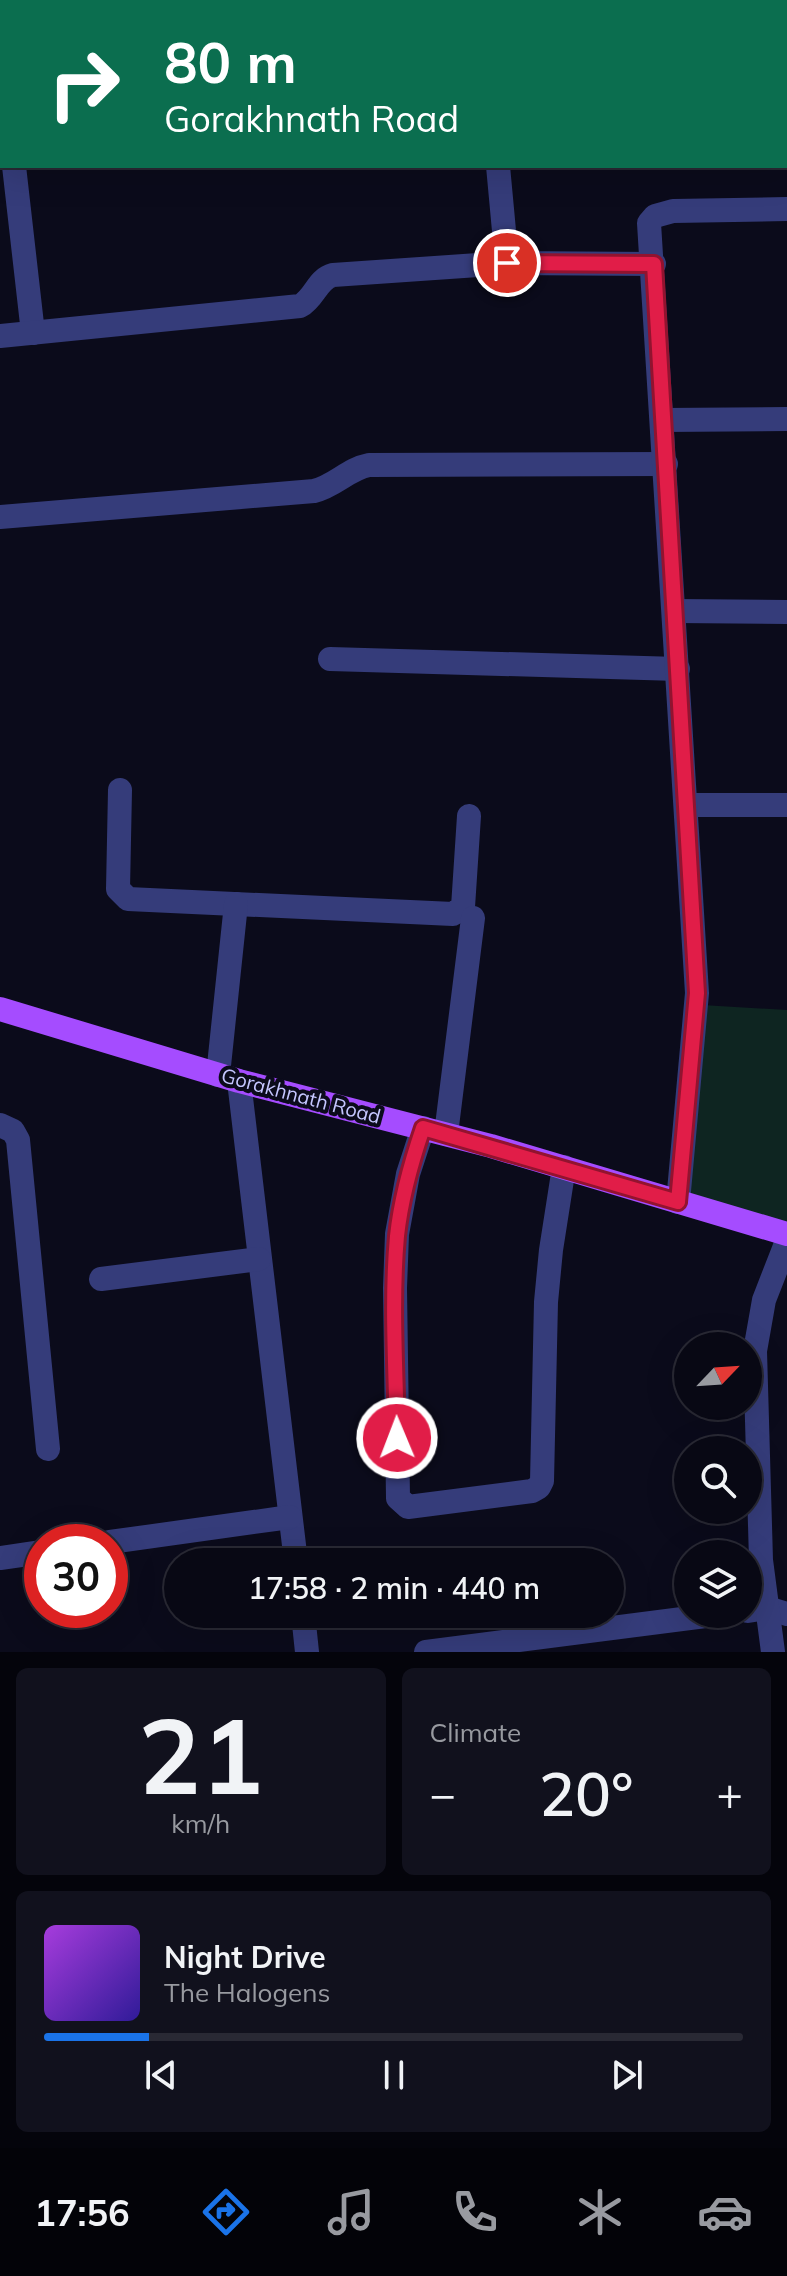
<!DOCTYPE html>
<meta charset="utf-8">
<style>
body{margin:0;font-family:Mulish,sans-serif;background:#11111d;color:#f1f3f6;height:100vh;display:flex;flex-direction:column;font-size:30px;white-space:nowrap}
*{box-sizing:border-box;margin:0}
p{font-size:26px;color:#989aa0}
.icon{flex:none;width:44px;height:44px;fill:none;stroke:currentColor;stroke-width:2;stroke-linecap:round;stroke-linejoin:round}
.map{position:relative;height:1652px;overflow:hidden}
.sheet{display:flex;flex-direction:column;gap:16px;padding:16px;background:#04040b;flex:1}
.sheet>*{flex:none}
.hud{position:absolute;left:0px;top:0px;width:788px;height:168px;box-shadow:0 8px 32px #0002,0 0 0 2px #292934;background:#0b6e4f;color:#fff;overflow:hidden}
.needle{width:52px;rotate:65deg}
.buttons{position:absolute;left:674px;top:1332px;display:grid;gap:16px}
.buttons a{display:grid;place-items:center;width:88px;height:88px;border-radius:50%;background:#080814;box-shadow:0 8px 32px #0002,0 0 0 2px #292934;font-size:40px}
.speed{position:absolute;left:24px;top:1524px;display:flex;gap:16px;font-size:40px;font-weight:700;text-align:center}
.speed>*{display:grid;place-content:center;width:104px;height:104px;border-radius:50%;background:#080814;box-shadow:0 8px 32px #0002,0 0 0 2px #292934;line-height:1}
.speed .limit{border:12px solid #d22;background:#fff;color:#111}
.pin{position:absolute;display:grid;place-items:center;width:68px;height:68px;color:#fff;margin:-34px;border:4px solid #fff;border-radius:50%;box-shadow:0 2px 8px #0007}
.me{position:absolute;width:88px;margin:-44px;rotate:359deg;stroke-linejoin:round;filter:drop-shadow(0 0 6px #0008)}
.turn{display:flex;align-items:center;gap:28px;height:168px;padding:0 32px;font-size:36px}
.turn .icon{width:104px;height:104px;stroke-width:2.5}
.turn b{display:block;font-size:56px;line-height:68px}
.big{font-size:60px;font-weight:600;line-height:1.1}
.sheet .card{flex:1;display:flex;flex-direction:column;justify-content:center;gap:12px;min-width:0;padding:0 28px;border-radius:12px;background:#11111d}
.sheet .dial{align-items:center;gap:0}
.dial b{font-size:104px;line-height:1}
.song{display:flex;align-items:center;gap:24px}
.cover{width:96px;height:96px;border-radius:12px;background:linear-gradient(135deg,hsl(280 70% 55%),hsl(250 70% 35%))}
.played{height:8px;border-radius:4px;background:linear-gradient(90deg,#1a73e8 15%,#292934 15%)}
.keys{display:flex;justify-content:space-around;direction:ltr}
.heat{display:flex;justify-content:space-between;align-items:center;font-size:44px;direction:ltr}
.sheet .tiles{flex:1;display:grid;gap:16px;grid-template-columns:1fr 1fr}
.card:last-child{grid-column:span 2}
.trip{position:absolute;left:164px;top:1548px;width:460px;height:80px;border-radius:40px;background:#080814;box-shadow:0 8px 32px #0002,0 0 0 2px #292934;font-weight:600;line-height:80px;text-align:center}
.tab-bar{display:flex;height:128px;justify-content:space-around;align-items:center;background:#030308;color:#989aa0}
.tab-bar .icon{width:56px;height:56px}
.tab-bar .on{color:#1a73e8}
.tab-bar b{font-size:36px;color:#f1f3f6}
.map>svg:first-child{display:block}
</style>
<div class="map">
<svg width="787" height="1652" viewBox="0 0 787 1652">
<rect width="100%" height="100%" fill="#0b0b1b"/>
<path fill="#0e2521" d="M702,1005l85,5v221l-105,-32z"/>
<g fill="none" stroke-linecap="round" stroke-linejoin="round">
<g stroke="#353c7a" stroke-width="24">
<path d="M481,0v2"/>
<path d="M224,2v-2"/>
<path d="M784,2v-2"/>
<path d="M0,41l2,17"/>
<path d="M786,44l1,4"/>
<path d="M14,166l19,167"/>
<path d="M498,166l9,97"/>
<path d="M0,336l300,-30c15,-8 17,-27 33,-31l174,-12 147,1"/>
<path d="M663,420l124,-1"/>
<path d="M0,517l314,-26c21,-5 34,-22 55,-26l297,-1"/>
<path d="M675,611l112,1"/>
<path d="M330,659l348,10"/>
<path d="M120,790l-2,99 10,10 325,15 10,-7 6,-91"/>
<path d="M686,805h101"/>
<path d="M218,1075l18,-171"/>
<path d="M239,1081l57,481"/>
<path d="M0,1125l13,6 5,9 30,309"/>
<path d="M423,1128l-15,46 -11,60 -2,54 3,210 10,9 124,-16 7,-4 3,-6 4,-179 5,-52 13,-83"/>
<path d="M446,1134l27,-216"/>
<path d="M678,1202l19,-209 -48,-770 6,-7 18,-5 114,-2"/>
<path d="M101,1279l158,-20"/>
<path d="M110,1542l180,-25"/>
<path d="M0,1558l42,-6"/>
<path d="M748,1611l19,-3 20,6"/>
<path d="M303,1614l4,38"/>
<path d="M426,1652l295,-38"/>
<path d="M773,1652l-12,-92 -6,-209 9,-51 23,-59"/>
</g>
<path stroke="#a54cff" stroke-width="24" d="M0,1009l239,72 252,65 296,88"/>
</g>
<g fill="none" stroke-linecap="round" stroke-linejoin="round">
<defs>
<path id="route" d="M397,1438c-1,-67 -6,-135 0,-202 4,-37 14,-73 26,-108l255,74 19,-209 -43,-729 -147,-1"/>
</defs>
<use href="#route" stroke="#92132f" stroke-width="20"/>
<use href="#route" stroke="#e11d48" stroke-width="14"/>
</g>
<g text-anchor="middle" stroke-width="8" stroke-linejoin="round" paint-order="stroke">
<g font-size="20" fill="#c5c6ff" stroke="#0b0b1b">
<text transform="translate(301 1096) rotate(15)" y="7">Gorakhnath Road</text>
</g>
</g>
</svg>
<div class="buttons">
<a><svg class="needle" viewBox="-14 -14 28 28"><path d="M0-13l5 13h-10z" fill="#e53935"/><path d="M0 13l5-13h-10z" fill="#989aa0"/></svg></a>
<a><svg class="icon" aria-label="search" viewBox="0 0 24 24"><circle cx="10" cy="10" r="6"/><path d="M15 15l6 6"/></svg></a>
<a><svg class="icon" aria-label="layers" viewBox="0 0 24 24"><path d="M12 4l9 5-9 5-9-5zM3 14l9 5 9-5"/></svg></a>
</div>
<div class="speed"><div class="limit">30</div></div>
<div class="pin" style="left:507px;top:263px;background:#d93025"><svg class="icon" aria-label="arrive" viewBox="0 0 24 24"><path d="M6 21V4h12l-3 4 3 4H6"/></svg></div>
<svg class="me" style="left:397px;top:1438px" viewBox="-20 -20 40 40"><circle r="17" fill="#e11d48" stroke="#fff" stroke-width="3"/><path d="M0-11L8 9 0 5-8 9z" fill="#fff"/></svg>
<div class="trip">17:58 · 2 min · 440 m</div>
<div class="hud">
<div class="turn"><svg class="icon" aria-label="right" viewBox="0 0 24 24"><path d="M7 20v-9h11M14 6l5 5-5 5"/></svg><div><b>80 m</b>Gorakhnath Road</div></div>
</div>
</div>
<section class="sheet">
<div class="tiles">
<div class="card dial"><b>21</b><p>km/h</p></div>
<div class="card"><p>Climate</p>
<div class="heat"><a>−</a><b class="big">20°</b><a>+</a></div>
</div>
<div class="card">
<div class="song"><i class="cover"></i><div><b>Night Drive</b><p>The Halogens</p></div></div>
<div class="played"></div>
<div class="keys"><svg class="icon" aria-label="previous" viewBox="0 0 24 24"><path d="M18 5L8 12l10 7zM5 5v14"/></svg><svg class="icon" aria-label="pause" viewBox="0 0 24 24"><path d="M8 5v14M16 5v14"/></svg><svg class="icon" aria-label="next" viewBox="0 0 24 24"><path d="M6 5l10 7-10 7zM19 5v14"/></svg></div>
</div>
</div>
</section>
<nav class="tab-bar">
<b>17:56</b>
<svg class="icon on" aria-label="directions" viewBox="0 0 24 24"><path d="M12 3l9 9-9 9-9-9zM9 14v-3h6M13 9l2 2-2 2"/></svg>
<svg class="icon" aria-label="music" viewBox="0 0 24 24"><path d="M9 18V5l10-2v13"/><circle cx="6" cy="18" r="3"/><circle cx="16" cy="16" r="3"/></svg>
<svg class="icon" aria-label="phone" viewBox="0 0 24 24"><path d="M5 4h4l2 5-3 2q2 4 5 5l2-3 5 2v4C11 20 4 13 5 4z"/></svg>
<svg class="icon" aria-label="climate" viewBox="0 0 24 24"><path d="M12 3v18M4 7l16 10M4 17L20 7"/></svg>
<svg class="icon" aria-label="car" viewBox="0 0 24 24"><path d="M5 17H2v-5l4-1 3-4h7l3 4 3 1v5h-3M9 17h6M6 11h13"/><circle cx="7" cy="17" r="2"/><circle cx="17" cy="17" r="2"/></svg>
</nav>
